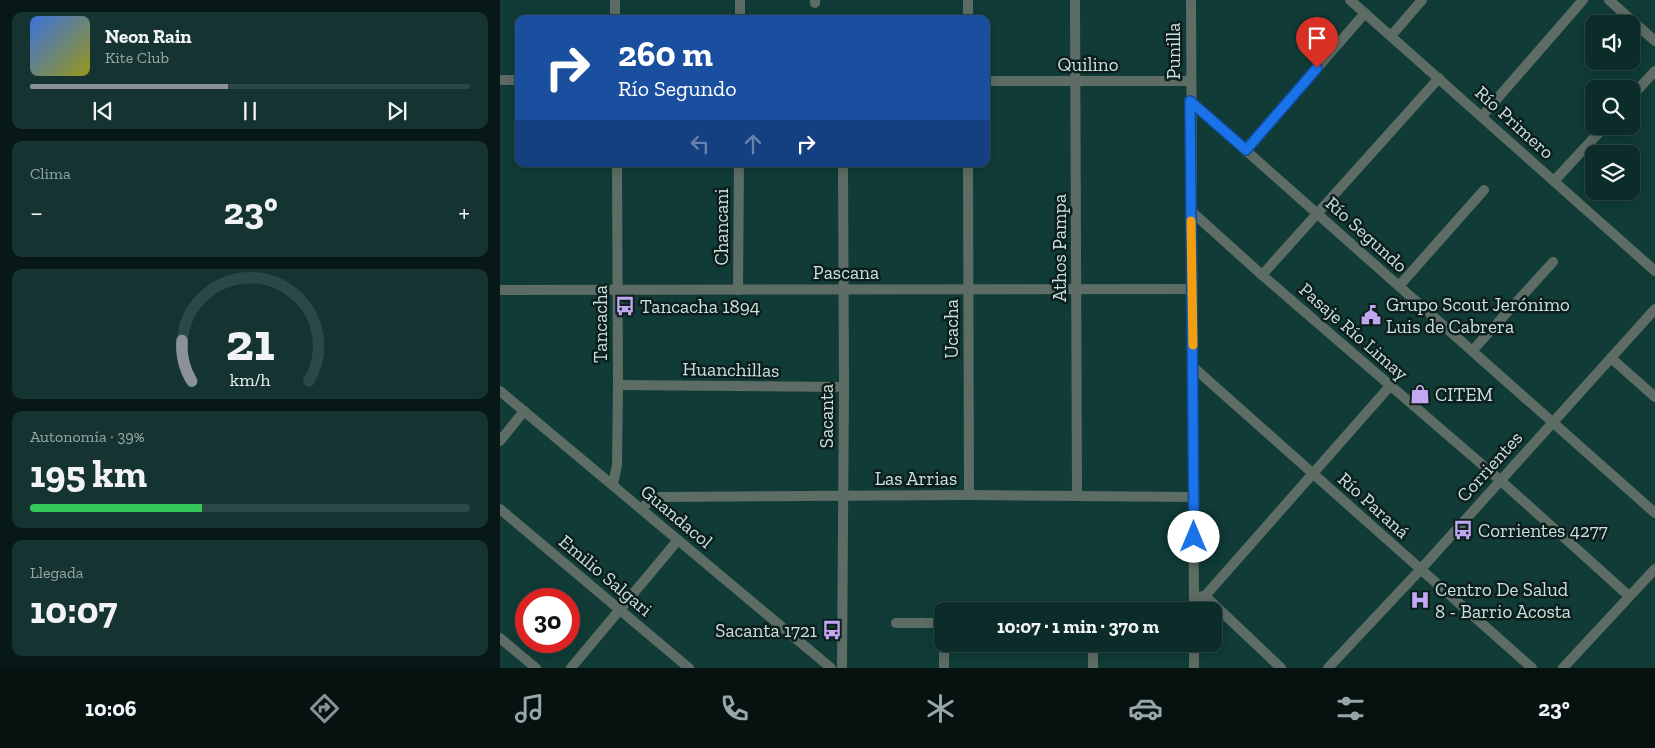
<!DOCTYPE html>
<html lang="es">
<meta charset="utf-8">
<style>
body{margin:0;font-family:"Zilla Slab",serif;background:#153431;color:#f1f3f6;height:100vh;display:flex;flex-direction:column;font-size:19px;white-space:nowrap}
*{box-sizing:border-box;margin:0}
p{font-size:16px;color:#9aa7a8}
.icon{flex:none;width:28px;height:28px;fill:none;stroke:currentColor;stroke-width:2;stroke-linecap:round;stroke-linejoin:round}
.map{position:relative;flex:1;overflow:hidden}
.sheet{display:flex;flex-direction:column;gap:12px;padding:12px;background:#071817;width:500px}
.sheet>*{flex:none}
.guide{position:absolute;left:15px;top:15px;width:475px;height:152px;border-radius:10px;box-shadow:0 2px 12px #0003,0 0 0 1px #2c4846;background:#1a4fa0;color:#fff;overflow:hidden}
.fabs{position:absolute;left:1085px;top:15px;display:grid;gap:10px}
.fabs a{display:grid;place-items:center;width:55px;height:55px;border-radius:10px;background:#0c2c29;box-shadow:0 2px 12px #0003,0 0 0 1px #2c4846;font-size:25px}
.speed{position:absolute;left:15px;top:588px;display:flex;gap:10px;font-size:25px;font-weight:700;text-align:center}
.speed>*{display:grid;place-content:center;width:65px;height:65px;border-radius:50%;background:#0c2c29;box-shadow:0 2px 12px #0003,0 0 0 1px #2c4846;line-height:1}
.speed .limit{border:8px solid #d22;background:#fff;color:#111}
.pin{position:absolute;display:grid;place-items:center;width:42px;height:42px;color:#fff;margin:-51px -21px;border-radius:50% 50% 50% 0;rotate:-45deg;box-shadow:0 0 5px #0007}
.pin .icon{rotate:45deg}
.me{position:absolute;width:55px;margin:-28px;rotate:0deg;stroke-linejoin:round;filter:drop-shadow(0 0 4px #0008)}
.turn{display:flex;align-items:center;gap:18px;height:105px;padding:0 20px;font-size:22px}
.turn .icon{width:65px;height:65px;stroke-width:2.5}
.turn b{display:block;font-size:35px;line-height:42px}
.lanes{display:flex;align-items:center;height:48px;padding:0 20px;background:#0003;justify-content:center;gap:25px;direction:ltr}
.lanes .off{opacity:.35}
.big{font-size:38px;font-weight:800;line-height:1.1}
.sheet .tile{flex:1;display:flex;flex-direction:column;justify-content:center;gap:8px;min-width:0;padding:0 18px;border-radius:10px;background:#153431}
.sheet .dial{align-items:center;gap:0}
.dial svg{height:130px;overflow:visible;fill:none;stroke:#2c4846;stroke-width:7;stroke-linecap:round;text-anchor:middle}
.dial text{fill:#f1f3f6;stroke:none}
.song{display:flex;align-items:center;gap:15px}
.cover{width:60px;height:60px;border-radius:8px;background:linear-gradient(135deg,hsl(220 70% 55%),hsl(60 70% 35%))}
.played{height:5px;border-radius:2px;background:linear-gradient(90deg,#8c9099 45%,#2c4846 45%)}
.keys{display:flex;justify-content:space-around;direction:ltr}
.heat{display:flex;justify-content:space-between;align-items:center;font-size:28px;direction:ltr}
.charge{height:8px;border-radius:4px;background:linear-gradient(90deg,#34c759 39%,#2c4846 0)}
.trip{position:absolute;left:434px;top:602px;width:288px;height:50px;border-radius:10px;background:#0c2c29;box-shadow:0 2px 12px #0003,0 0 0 1px #2c4846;font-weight:800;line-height:50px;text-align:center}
.dock{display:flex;height:80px;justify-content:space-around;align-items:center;background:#051210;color:#9aa7a8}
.dock .icon{width:35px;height:35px}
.dock .selected{color:#8c9099}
.dock b{font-size:22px;color:#f1f3f6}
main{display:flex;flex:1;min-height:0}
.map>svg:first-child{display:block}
</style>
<main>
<section class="sheet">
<div class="tile">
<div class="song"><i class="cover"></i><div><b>Neon Rain</b><p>Kite Club</p></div></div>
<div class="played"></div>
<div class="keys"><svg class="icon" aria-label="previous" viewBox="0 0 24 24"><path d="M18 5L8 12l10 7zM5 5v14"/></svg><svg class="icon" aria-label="pause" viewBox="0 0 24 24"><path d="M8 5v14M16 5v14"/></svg><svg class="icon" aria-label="next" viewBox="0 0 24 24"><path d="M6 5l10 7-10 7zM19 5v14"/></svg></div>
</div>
<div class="tile"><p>Clima</p>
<div class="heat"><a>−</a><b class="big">23°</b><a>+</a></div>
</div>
<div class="tile dial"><svg viewBox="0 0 100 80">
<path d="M14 69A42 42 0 1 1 86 69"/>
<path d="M14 69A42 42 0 0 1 8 44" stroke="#8c9099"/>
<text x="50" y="56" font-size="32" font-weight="700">21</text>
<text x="50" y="72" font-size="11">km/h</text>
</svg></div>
<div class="tile"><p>Autonomía · 39%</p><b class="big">195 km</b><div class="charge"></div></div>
<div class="tile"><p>Llegada</p><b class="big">10:07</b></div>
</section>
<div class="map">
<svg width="1155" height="668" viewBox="0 0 1155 668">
<rect width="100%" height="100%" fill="#103b37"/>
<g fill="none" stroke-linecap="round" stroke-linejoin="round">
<g stroke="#5d6c64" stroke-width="10">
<path d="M115,0v19"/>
<path d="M468,0v19"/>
<path d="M575,0l2,496"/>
<path d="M691,0l3,611"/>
<path d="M850,0l305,271"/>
<path d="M1109,0l46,41"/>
<path d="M315,3v-3"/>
<path d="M240,19v-19"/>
<path d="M891,36l31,-36"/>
<path d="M0,80h19"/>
<path d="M486,81h204"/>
<path d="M1131,97l24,-26"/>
<path d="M690,101l465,412"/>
<path d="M982,116l101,-116"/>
<path d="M746,150l119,-137"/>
<path d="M468,164l1,331"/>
<path d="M1054,181l51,-55"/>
<path d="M691,211l71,64 238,205 129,116"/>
<path d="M762,275l177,-197"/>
<path d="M899,286l85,-96"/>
<path d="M0,290l692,-1"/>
<path d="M238,290l1,-126"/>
<path d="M972,351l81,-89"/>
<path d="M1111,358l44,39"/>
<path d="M693,367l339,301"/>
<path d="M118,385l226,2"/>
<path d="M0,391l331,277"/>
<path d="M0,441l24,-30"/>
<path d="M113,484l4,-19 1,-80 -1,-221"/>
<path d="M142,508l11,-10 8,-1 308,-2 225,2"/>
<path d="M0,509l189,159"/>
<path d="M705,596l76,72"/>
<path d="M695,597l10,-1 185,-210"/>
<path d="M396,623h46"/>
<path d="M0,638l36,30"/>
<path d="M444,644v24"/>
<path d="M593,644v24"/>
<path d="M71,668l107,-128"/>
<path d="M342,668l2,-281 -1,-223"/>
<path d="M694,668v-24"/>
<path d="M828,668l93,-99 234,-260"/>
<path d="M1063,668l92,-99"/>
</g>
</g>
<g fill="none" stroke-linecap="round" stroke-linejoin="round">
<defs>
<path id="route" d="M694,537l-4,-436 56,49 71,-82"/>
</defs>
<use href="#route" stroke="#114b97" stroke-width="12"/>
<use href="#route" stroke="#1a73e8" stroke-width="9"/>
<path stroke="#f59e0b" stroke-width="9" d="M691,221l2,124"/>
</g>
<defs>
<symbol id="bus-bare" viewBox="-9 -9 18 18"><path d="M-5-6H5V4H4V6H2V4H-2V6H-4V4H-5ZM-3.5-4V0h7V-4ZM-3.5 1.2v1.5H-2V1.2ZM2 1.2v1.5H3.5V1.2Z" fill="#c2a8f2" stroke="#0d1f1d" stroke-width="2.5" paint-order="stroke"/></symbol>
<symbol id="civic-bare" viewBox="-9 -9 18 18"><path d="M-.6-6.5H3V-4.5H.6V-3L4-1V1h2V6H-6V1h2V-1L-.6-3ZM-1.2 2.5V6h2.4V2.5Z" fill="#c2a8f2" stroke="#0d1f1d" stroke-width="2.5" paint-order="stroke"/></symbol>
<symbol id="shop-bare" viewBox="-9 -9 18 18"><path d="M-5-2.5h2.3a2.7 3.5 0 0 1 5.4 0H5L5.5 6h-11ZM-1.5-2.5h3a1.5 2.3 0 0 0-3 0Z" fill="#c2a8f2" stroke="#0d1f1d" stroke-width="2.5" paint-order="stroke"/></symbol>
<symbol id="hospital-bare" viewBox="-9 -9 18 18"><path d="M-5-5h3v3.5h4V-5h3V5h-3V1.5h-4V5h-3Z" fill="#c2a8f2" stroke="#0d1f1d" stroke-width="2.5" paint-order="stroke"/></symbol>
</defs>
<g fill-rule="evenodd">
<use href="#bus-bare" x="111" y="292" width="28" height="28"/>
<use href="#civic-bare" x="857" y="301" width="28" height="28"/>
<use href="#shop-bare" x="906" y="380" width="28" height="28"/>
<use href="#bus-bare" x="949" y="516" width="28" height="28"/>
<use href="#hospital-bare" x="906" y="586" width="28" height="28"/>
<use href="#bus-bare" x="318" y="616" width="28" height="28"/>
</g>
<g text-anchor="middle" stroke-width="5" stroke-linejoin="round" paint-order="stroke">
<g font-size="19" fill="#cbe1de" stroke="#0d1f1d">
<text transform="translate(673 51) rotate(-90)" y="7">Punilla</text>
<text x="588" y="71">Quilino</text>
<text transform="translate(1015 122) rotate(42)" y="7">Río Primero</text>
<text transform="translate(221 227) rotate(-90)" y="7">Chancani</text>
<text transform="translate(867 234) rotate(42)" y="7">Río Segundo</text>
<text transform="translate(559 248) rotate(-90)" y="7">Athos Pampa</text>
<text x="346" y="279">Pascana</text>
<text transform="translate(100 324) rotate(-90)" y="7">Tancacha</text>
<text transform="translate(451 329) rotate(-90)" y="7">Ucacha</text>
<text transform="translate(854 331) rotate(41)" y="7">Pasaje Río Limay</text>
<text transform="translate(231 369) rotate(1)" y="7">Huanchillas</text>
<text transform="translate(326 416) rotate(-90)" y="7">Sacanta</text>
<text transform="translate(989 466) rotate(-48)" y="7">Corrientes</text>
<text x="416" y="485">Las Arrias</text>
<text transform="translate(874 505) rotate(42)" y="7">Río Paraná</text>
<text transform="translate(177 516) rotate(40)" y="7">Guandacol</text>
<text transform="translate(106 575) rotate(40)" y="7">Emilio Salgari</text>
</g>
<g font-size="19" fill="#cbe1de" stroke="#0d1f1d" text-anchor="start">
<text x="886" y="311">Grupo Scout Jerónimo<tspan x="886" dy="22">Luis de Cabrera</tspan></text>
<text x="140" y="313">Tancacha 1894</text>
<text x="935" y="401">CITEM</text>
<text x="978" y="537">Corrientes 4277</text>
<text x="935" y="596">Centro De Salud<tspan x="935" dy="22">8 - Barrio Acosta</tspan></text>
<text x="317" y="637" text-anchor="end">Sacanta 1721</text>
</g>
</g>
</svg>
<div class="fabs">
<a><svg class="icon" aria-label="sound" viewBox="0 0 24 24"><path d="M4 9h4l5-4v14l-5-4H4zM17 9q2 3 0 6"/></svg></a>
<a><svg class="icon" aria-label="search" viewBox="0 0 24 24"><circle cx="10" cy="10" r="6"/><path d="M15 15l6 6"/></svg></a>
<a><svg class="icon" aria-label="layers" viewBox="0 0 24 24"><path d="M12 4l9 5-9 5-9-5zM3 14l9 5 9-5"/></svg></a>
</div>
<div class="speed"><div class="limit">30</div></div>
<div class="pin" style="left:817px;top:68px;background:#d93025"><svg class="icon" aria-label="arrive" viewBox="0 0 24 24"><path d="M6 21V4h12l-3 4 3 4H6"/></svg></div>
<svg class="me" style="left:694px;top:537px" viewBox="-20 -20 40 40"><circle r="19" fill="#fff"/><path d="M0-13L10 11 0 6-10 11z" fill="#1a73e8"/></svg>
<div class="trip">10:07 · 1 min · 370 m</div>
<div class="guide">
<div class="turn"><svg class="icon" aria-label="right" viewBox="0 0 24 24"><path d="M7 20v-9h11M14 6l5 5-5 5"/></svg><div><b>260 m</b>Río Segundo</div></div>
<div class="lanes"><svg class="icon off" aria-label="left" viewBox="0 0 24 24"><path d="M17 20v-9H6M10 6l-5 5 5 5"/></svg><svg class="icon off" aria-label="ahead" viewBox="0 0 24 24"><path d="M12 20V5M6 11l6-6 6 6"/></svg><svg class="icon" aria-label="right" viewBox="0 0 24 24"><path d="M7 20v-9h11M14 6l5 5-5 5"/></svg></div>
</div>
</div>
</main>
<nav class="dock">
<b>10:06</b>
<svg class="icon selected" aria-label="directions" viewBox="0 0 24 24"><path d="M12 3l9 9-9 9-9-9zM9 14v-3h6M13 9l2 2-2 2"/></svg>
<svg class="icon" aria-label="music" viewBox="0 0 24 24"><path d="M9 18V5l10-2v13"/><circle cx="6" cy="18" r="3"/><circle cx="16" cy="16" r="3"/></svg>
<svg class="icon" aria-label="phone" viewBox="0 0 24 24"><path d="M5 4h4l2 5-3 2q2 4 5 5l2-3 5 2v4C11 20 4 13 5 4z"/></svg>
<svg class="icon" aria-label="climate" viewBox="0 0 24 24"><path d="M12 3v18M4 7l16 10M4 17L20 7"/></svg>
<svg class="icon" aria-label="car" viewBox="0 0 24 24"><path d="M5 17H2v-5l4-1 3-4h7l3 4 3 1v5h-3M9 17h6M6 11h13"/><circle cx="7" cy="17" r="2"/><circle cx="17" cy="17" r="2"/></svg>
<svg class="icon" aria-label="filters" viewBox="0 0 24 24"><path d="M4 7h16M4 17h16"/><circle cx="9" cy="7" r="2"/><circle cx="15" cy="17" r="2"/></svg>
<b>23°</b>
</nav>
